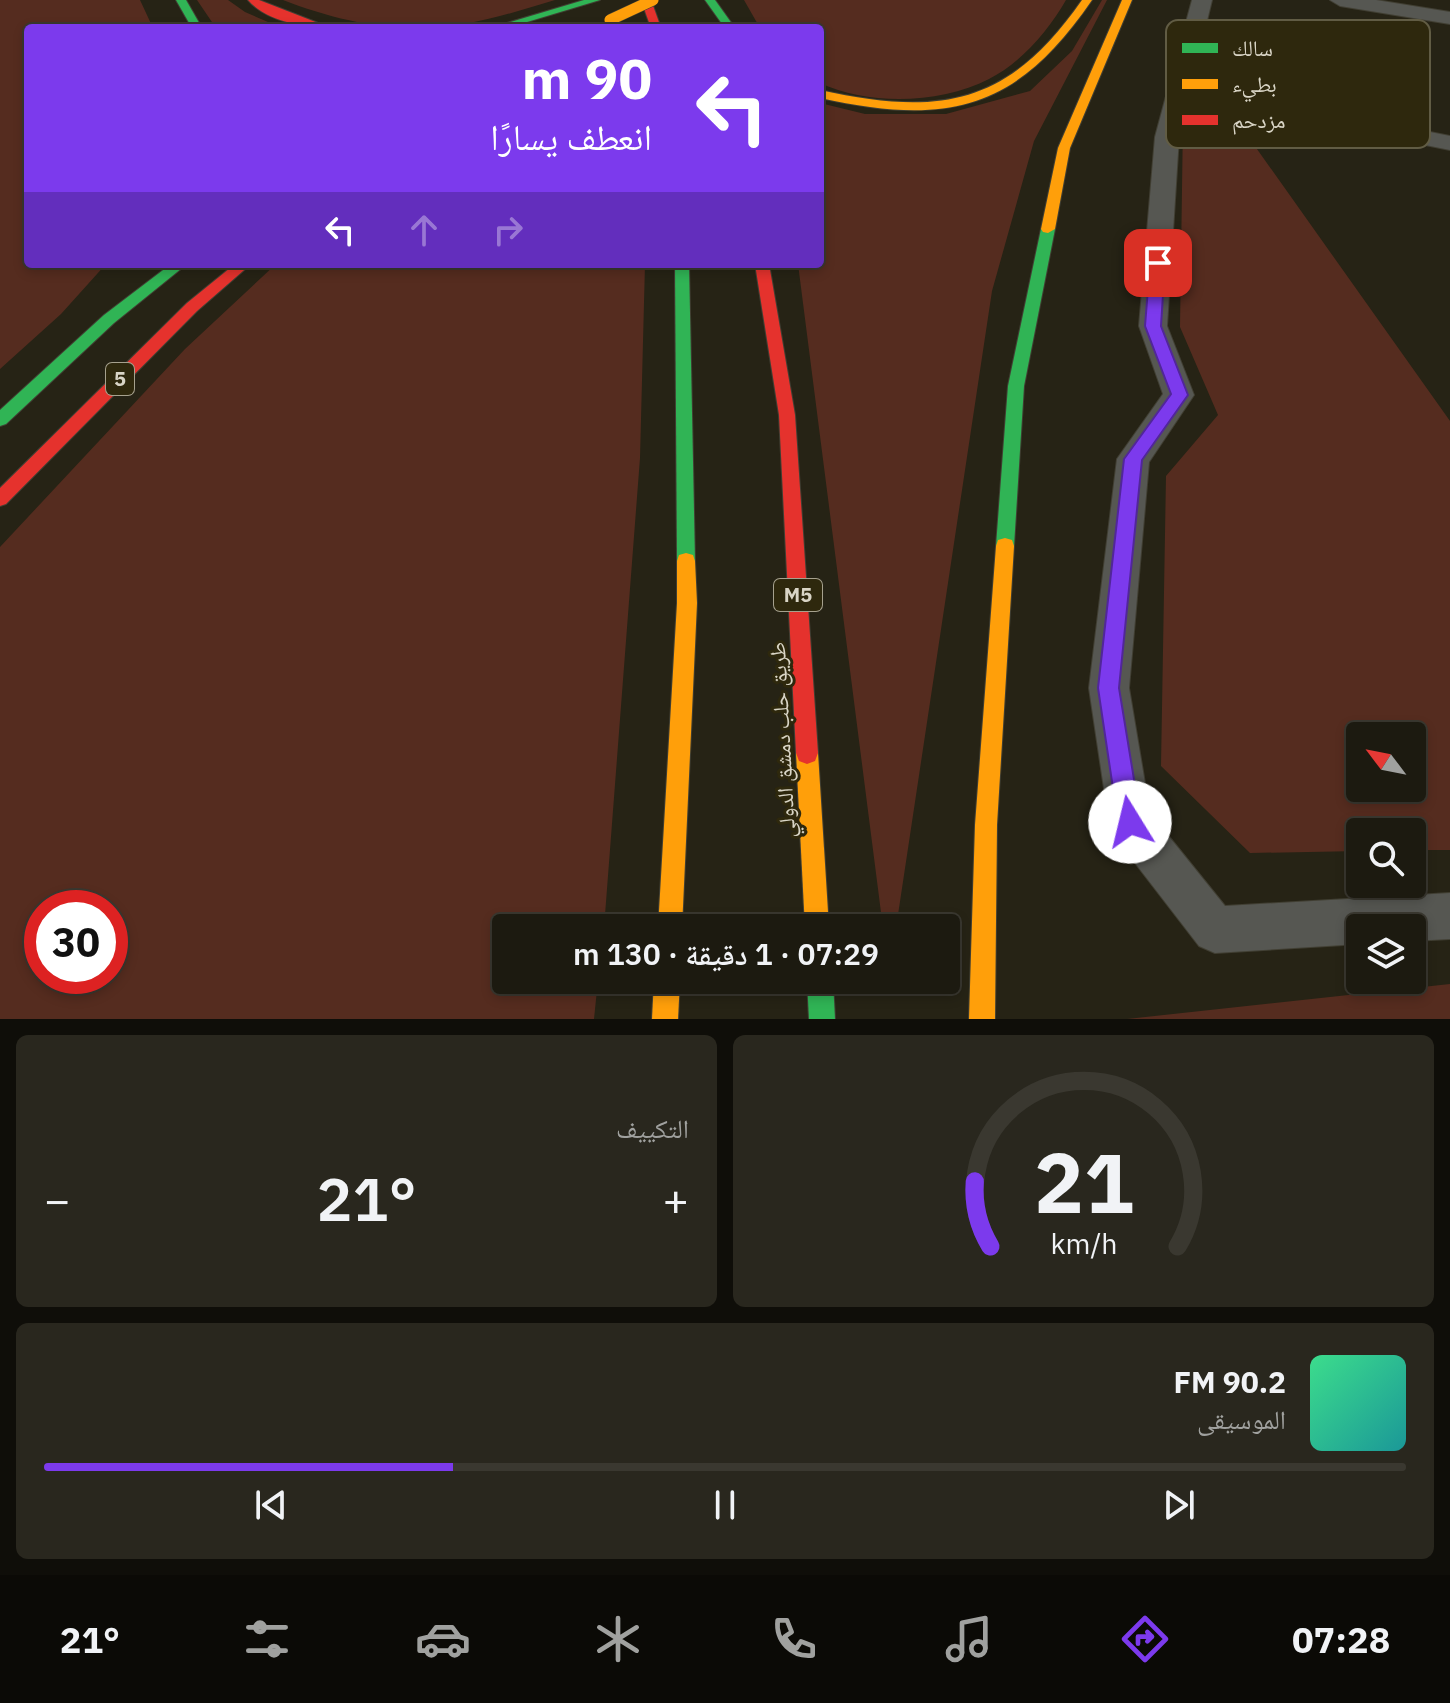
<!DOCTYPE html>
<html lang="ar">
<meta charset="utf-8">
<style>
body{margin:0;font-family:"IBM Plex Sans","Noto Naskh Arabic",sans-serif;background:#29271e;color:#f1f3f6;direction:rtl;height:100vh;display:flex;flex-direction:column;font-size:30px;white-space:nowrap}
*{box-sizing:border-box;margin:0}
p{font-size:26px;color:#a0a19f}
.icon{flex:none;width:44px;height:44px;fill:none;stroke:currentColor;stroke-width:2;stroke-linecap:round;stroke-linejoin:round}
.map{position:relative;height:1019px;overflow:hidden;direction:ltr}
.details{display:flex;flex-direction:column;gap:16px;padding:16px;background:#0f0e09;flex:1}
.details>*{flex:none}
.hud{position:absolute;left:24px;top:24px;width:800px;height:244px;border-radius:8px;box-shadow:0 4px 12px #0003,0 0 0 2px #3a3830;direction:rtl;background:#7c3aed;color:#fff;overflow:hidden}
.needle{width:52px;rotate:302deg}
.fabs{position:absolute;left:1346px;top:722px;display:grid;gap:16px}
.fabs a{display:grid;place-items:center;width:80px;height:80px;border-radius:8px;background:#1c1a10;box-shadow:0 4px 12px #0003,0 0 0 2px #3a3830;font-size:40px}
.speed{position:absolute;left:24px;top:890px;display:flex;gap:16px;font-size:40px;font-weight:700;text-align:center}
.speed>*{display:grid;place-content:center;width:104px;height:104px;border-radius:50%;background:#1c1a10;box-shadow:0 4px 12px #0003,0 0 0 2px #3a3830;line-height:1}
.speed .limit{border:12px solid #d22;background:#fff;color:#111}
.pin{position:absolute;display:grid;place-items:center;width:68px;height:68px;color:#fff;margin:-34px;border-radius:16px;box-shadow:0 4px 12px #0006}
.me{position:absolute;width:88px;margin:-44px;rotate:351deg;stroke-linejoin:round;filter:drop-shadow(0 0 6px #0008)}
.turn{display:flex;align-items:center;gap:28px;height:168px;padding:0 40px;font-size:36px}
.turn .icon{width:104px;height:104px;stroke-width:2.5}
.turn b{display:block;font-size:56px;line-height:68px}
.lanes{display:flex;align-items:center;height:76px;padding:0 40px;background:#0003;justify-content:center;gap:40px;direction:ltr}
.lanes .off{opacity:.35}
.big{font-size:60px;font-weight:600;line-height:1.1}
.details .card{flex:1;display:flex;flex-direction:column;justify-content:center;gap:12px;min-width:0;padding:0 28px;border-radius:12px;background:#29271e}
.details .dial{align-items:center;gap:0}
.dial svg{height:208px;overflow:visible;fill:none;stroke:#3a3830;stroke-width:7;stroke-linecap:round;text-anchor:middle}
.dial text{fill:#f1f3f6;stroke:none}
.song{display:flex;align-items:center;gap:24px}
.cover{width:96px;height:96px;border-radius:12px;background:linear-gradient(135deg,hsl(150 70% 55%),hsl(180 70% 35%))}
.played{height:8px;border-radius:4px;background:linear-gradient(90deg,#7c3aed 30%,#3a3830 30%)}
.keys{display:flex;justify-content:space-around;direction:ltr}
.heat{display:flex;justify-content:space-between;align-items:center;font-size:44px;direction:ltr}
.details .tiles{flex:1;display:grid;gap:16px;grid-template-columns:1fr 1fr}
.card:last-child{grid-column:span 2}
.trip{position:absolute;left:492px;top:914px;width:468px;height:80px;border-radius:8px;background:#1c1a10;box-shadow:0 4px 12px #0003,0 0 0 2px #3a3830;font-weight:600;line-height:80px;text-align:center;direction:rtl}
.menu{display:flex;height:128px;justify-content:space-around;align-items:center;background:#0b0a06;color:#a0a19f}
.menu .icon{width:56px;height:56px}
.menu .selected{color:#7c3aed}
.menu b{font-size:36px;color:#f1f3f6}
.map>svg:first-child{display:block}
</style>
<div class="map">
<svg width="1450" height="1019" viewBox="0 0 1450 1019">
<rect width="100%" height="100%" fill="#262315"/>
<g fill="#552c1f" fill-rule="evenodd">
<path d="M0,0h140l13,28h-125v236h78l-45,50 -61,55z"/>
<path d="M197,0h31l17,12 37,16h-66z"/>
<path d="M283,0h272c-29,9 -59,18 -90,24 -59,12 -126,-2 -182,-24z"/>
<path d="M744,0h322c-17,30 -45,63 -77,79 -49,25 -120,27 -169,4v-55h-60z"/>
<path d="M1102,0h5l-73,141 -42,150 -96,637h-13l-85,-664h22v-161l45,11h81l84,-23 42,-40z"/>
<path d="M1213,87l237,334v429h-38v-18h-52v19l-110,2 -89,-87 5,-290 52,-61 -38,-88 3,-207zM1360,736h52v52h-52z"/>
<path d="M276,264h369l-5,194 -36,470h-98v52h92l-4,39h-594v-472l185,-198zM42,908h68v68h-68z"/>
<path d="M1450,984v35h-323z"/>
</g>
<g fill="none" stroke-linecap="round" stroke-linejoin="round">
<defs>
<g id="street">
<path d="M1192,0h20l-33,137 -12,189 27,69 -45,67 -20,226 21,125 75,93 225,-13v46l-38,2v-13h-52v16l-145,9 -16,-7 -84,-109 -6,-15 -20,-134 28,-229 46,-65 -24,-68 16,-189z"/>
<path d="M1330,0h46l74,12v12l-110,-18z"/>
<path d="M1261,98l189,38v14l-197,-40 -3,-5z"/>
</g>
<g id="fast">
<path d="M176,0h10l16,28h-10z"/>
<path d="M584,0h16l-93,28h-17z"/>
<path d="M705,0h10l20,28h-10z"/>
<path d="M1048,225l7,4 -31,157 -10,160 -2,6 -7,2 -7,-2 -2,-6 12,-160 33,-157z"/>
<path d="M171,264h16l-73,59 -108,101 -6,2v-16l104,-95z"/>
<path d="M675,264h14l6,297 -2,6 -7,2 -7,-2 -2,-6z"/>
<path d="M807,980h26l2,39h-26z"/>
</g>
<g id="slow">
<path d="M1082,0h10c-76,111 -144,126 -272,98v-8c121,27 189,15 262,-90z"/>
<path d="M1122,0h10l-62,148 -15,81 -7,4 -5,-1 -2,-3 17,-81z"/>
<path d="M1005,538l7,2 2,6 -17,279 -2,194h-26l6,-194 21,-279 2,-6z"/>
<path d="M686,553l7,2 2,6 2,42 -15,325h-24l19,-325v-42l2,-6z"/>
<path d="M807,742l8,3 3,8 11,175h-24l-9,-175 3,-8z"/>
<path d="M654,980h26l-2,39h-26z"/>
</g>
<g id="jam">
<path d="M248,0h11l72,28c-26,0 -65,-7 -83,-28z"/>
<path d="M641,0h10l10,28h-10z"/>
<path d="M235,264h16l-54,47 -191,193 -6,2v-18l187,-185z"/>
<path d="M755,264h14l26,151 23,338 -3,8 -8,3 -8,-3 -3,-8 -17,-338z"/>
</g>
</defs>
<use href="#street" stroke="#413f33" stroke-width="2"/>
<use href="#fast" stroke="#413f33" stroke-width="2"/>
<use href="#slow" stroke="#413f33" stroke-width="2"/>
<use href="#jam" stroke="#413f33" stroke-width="2"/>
<use href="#street" fill="#565752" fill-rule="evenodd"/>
<use href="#fast" fill="#30b455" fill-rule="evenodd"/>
<use href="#slow" fill="#ff9f0a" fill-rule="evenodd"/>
<use href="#jam" fill="#e5322d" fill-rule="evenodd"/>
<defs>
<path id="slow-bridge" d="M610,20l43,-20"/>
</defs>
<use href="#slow-bridge" stroke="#413f33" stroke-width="12" stroke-linecap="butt"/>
<use href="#slow-bridge" stroke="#ff9f0a" stroke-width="11"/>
</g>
<path fill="#7c3aed" stroke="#51269a" stroke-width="2" d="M1158,259l7,4 -4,63 27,69 -46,65 -23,228 22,134 -3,8 -8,3 -9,-3 -3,-8 -20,-134 26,-229 47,-65 -26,-68 5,-63z"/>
<g text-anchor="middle" stroke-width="6" stroke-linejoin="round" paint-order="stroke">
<g fill="#2e280d" stroke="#a6a18e" stroke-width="2">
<rect x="106" y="363" width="28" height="32" rx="6"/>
<rect x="774" y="579" width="48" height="32" rx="6"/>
</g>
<g font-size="20" font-weight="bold" fill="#d9d5c6">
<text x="120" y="386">5</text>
<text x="798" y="602">M5</text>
</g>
<g font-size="22" fill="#d9d5c6" stroke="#2e280d">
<text transform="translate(782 740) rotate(-93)" y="8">طريق حلب دمشق الدولي</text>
</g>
</g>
<rect x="1166" y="20" width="264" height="128" rx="12" fill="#2e280d" stroke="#615c44" stroke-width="2"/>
<rect x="1182" y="43" width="36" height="10" fill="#30b455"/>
<rect x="1182" y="79" width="36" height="10" fill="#ff9f0a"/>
<rect x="1182" y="115" width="36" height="10" fill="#e5322d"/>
<g font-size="22" fill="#d9d5c6">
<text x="1232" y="56">سالك</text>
<text x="1232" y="92">بطيء</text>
<text x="1232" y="128">مزدحم</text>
</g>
</svg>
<div class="fabs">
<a><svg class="needle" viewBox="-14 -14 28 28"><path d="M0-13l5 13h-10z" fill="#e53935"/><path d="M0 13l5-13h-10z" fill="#a0a19f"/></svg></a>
<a><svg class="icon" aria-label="search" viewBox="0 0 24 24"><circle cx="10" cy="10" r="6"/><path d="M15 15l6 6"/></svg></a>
<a><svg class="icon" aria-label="layers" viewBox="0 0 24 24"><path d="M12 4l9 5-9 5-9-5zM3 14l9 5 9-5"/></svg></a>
</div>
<div class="speed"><div class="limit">30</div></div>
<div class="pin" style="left:1158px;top:263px;background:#d93025"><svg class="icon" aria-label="arrive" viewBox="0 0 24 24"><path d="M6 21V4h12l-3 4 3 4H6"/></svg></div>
<svg class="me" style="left:1130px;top:822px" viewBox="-20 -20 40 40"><circle r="19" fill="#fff"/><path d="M0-13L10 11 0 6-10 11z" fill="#7c3aed"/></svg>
<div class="trip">07:29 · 1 دقيقة · 130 m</div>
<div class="hud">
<div class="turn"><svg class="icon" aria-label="left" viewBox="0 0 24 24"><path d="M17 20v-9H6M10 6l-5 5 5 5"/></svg><div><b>90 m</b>انعطف يسارًا</div></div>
<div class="lanes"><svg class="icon" aria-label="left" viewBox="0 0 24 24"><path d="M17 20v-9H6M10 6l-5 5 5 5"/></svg><svg class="icon off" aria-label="ahead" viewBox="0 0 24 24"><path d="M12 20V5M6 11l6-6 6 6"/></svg><svg class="icon off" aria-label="right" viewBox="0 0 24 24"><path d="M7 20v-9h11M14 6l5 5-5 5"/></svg></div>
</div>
</div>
<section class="details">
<div class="tiles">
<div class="card dial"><svg viewBox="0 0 100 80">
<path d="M14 69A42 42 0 1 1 86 69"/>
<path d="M14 69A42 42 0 0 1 8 44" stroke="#7c3aed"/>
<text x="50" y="56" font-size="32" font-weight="700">21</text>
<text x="50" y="72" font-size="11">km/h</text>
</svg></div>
<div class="card"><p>التكييف</p>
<div class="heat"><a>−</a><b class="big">21°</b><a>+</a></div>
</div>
<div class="card">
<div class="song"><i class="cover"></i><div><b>90.2 FM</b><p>الموسيقى</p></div></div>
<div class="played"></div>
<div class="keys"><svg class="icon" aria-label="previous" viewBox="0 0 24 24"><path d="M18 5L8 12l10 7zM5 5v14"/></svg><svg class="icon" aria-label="pause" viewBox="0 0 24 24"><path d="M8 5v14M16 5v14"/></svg><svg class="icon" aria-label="next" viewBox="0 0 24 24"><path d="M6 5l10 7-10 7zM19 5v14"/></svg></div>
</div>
</div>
</section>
<nav class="menu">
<b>07:28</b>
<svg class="icon selected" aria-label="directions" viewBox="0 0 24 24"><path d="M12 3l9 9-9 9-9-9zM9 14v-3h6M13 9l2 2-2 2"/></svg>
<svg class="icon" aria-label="music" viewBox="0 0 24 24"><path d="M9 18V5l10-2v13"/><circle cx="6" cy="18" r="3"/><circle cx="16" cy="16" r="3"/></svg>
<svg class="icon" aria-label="phone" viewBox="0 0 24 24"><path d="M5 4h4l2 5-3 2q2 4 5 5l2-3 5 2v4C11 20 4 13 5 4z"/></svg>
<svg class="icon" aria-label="climate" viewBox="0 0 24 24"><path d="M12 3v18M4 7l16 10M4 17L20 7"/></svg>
<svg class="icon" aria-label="car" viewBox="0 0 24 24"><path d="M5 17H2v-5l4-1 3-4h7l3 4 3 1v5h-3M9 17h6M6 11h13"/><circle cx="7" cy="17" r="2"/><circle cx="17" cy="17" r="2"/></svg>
<svg class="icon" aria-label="filters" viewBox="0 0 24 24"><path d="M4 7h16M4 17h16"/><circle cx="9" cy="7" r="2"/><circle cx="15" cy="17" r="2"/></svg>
<b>21°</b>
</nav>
